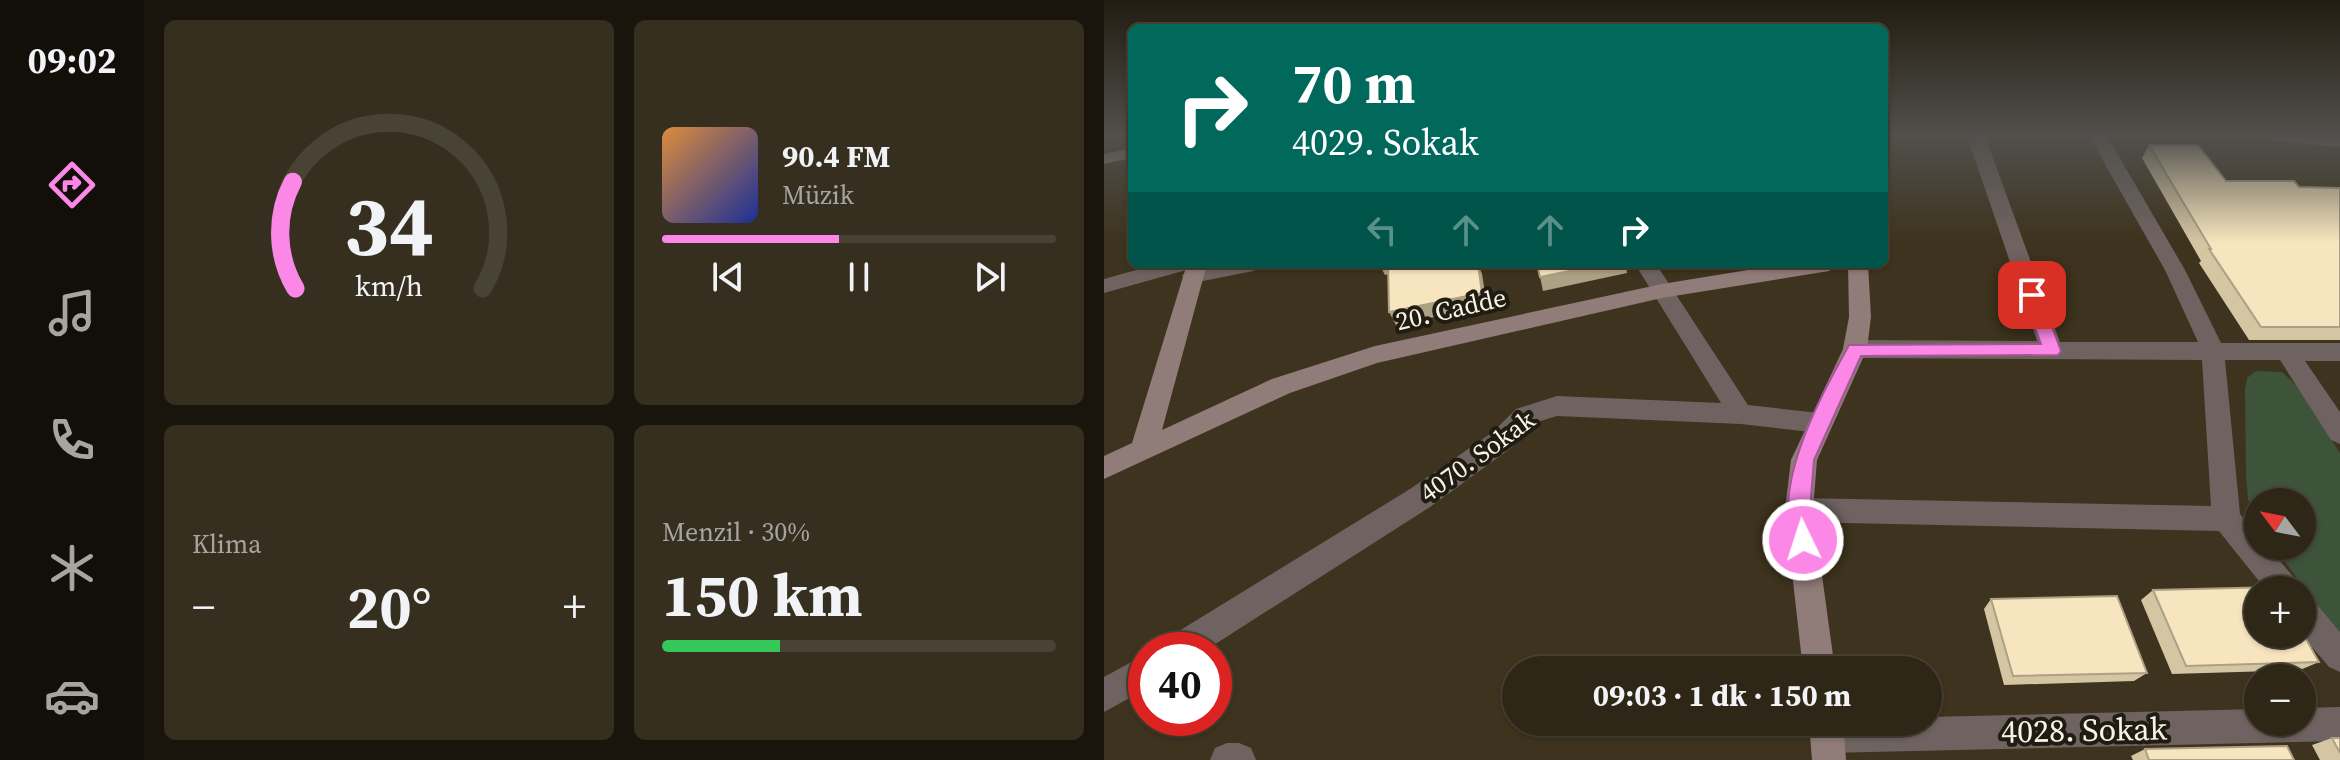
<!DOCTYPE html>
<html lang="tr">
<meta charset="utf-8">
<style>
body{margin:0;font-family:"Source Serif 4",serif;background:#362e1f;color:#f1f3f6;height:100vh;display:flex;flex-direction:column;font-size:30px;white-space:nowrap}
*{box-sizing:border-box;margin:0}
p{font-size:26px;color:#a7a5a1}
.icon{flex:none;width:44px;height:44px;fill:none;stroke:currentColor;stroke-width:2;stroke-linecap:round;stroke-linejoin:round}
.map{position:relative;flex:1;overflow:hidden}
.drawer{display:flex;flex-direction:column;gap:20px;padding:20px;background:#19150c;width:960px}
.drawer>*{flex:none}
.top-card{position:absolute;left:24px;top:24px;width:760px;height:244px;border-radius:12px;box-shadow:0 2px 6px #0004,0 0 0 2px #494335;background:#00695c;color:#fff;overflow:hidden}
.needle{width:52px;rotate:302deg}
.buttons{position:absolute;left:1140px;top:488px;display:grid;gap:16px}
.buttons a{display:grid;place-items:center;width:72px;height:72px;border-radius:50%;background:#2e2616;box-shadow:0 2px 6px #0004,0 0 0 2px #494335;font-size:40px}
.speed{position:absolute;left:24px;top:632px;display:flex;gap:16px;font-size:40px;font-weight:700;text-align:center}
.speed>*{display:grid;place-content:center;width:104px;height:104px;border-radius:50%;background:#2e2616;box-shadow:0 2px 6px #0004,0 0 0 2px #494335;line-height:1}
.speed .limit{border:12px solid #d22;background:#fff;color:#111}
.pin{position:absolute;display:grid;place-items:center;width:68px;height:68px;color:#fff;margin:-34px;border-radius:16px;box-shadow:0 4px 12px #0006}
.me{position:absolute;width:88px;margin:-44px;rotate:356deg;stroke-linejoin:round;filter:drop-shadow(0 0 6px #0008)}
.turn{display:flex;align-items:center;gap:28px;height:168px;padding:0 32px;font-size:36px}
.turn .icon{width:104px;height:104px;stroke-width:2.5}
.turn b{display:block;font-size:56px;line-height:68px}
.lanes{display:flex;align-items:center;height:76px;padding:0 32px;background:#0003;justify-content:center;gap:40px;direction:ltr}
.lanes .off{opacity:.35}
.big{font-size:60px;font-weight:700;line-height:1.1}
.drawer .widget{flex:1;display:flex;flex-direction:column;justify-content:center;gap:12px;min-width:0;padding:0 28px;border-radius:12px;background:#362e1f}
.drawer .dial{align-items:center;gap:0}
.dial svg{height:208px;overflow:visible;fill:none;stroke:#494335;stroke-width:7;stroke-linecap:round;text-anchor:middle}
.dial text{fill:#f1f3f6;stroke:none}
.song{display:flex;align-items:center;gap:24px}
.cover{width:96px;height:96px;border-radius:12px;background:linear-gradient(135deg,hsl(30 70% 55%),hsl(230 70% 35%))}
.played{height:8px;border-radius:4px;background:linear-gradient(90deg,#fb87e6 45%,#494335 45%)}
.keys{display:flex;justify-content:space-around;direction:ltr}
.heat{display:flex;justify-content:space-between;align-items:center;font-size:44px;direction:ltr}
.charge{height:12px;border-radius:6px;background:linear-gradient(90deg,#34c759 30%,#494335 0)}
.drawer .tiles{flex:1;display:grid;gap:20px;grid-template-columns:repeat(2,1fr)}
.trip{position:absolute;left:398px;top:656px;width:440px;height:80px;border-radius:40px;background:#2e2616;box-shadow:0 2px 6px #0004,0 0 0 2px #494335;font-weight:700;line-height:80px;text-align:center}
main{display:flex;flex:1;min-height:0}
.dock{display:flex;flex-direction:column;width:144px;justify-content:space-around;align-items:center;background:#120f09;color:#a7a5a1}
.dock .icon{width:56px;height:56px}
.dock .current{color:#fb87e6}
.dock b{font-size:36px;color:#f1f3f6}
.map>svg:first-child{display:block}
</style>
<main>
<nav class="dock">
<b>09:02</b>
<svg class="icon current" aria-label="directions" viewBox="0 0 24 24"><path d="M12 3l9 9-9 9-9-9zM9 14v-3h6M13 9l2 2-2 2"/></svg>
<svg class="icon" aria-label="music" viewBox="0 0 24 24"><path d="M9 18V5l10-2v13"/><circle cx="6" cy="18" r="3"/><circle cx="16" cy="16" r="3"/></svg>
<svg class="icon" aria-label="phone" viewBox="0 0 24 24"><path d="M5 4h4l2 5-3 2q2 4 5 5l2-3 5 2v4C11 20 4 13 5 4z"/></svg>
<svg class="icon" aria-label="climate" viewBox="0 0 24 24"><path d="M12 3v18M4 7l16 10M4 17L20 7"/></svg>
<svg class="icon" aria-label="car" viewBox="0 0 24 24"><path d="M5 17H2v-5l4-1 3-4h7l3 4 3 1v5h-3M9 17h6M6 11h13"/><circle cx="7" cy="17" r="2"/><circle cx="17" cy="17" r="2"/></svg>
</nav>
<section class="drawer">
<div class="tiles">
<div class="widget dial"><svg viewBox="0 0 100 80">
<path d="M14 69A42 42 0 1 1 86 69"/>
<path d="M14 69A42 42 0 0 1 13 28" stroke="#fb87e6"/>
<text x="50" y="56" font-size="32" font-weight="700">34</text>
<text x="50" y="72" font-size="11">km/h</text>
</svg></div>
<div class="widget">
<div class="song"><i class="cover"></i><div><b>90.4 FM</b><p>Müzik</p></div></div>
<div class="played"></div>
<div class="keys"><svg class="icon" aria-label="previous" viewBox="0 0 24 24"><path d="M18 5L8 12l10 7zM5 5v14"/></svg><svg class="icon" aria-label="pause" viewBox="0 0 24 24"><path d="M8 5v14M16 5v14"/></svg><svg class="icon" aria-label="next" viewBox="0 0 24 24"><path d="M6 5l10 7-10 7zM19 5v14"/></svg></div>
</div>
<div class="widget"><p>Klima</p>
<div class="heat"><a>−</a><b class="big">20°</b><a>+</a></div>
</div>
<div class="widget"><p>Menzil · 30%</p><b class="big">150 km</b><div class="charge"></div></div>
</div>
</section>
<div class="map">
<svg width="1236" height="760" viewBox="0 0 1236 760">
<rect width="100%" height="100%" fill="#3d331e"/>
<path fill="#3d533a" d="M1152,371l26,1 14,13 44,68v186l-66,-93h28v-44h-44v22l-10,-25 -2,-24 -1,-86 2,-11z"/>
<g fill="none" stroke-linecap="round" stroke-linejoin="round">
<g fill="#6f6361" fill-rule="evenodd">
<path d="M863,136h18l75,206h138l-33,-72 -76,-134h18l78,134 36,73h119v18h-35l35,51v32l-9,-4 -51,-80h-55l15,154 18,22v10h9l29,34 4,10h-34l-47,-59 -420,-9 -10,-3 -4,-9 4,-9 10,-3 412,8 -9,-146 -347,-2 -8,-3 -4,-6 4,-6 8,-3 182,1z"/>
<path d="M54,264h35l-3,5 -86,24v-14z"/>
<path d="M114,264h45l-10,7 -60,12 -7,-2 -4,-5 4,-5z"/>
<path d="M531,264h21l92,141 71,8 9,3 4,7 -4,7 -9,3 -78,-9 -184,-8 -23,7 -23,25 -81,59 -224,143h-45l5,-11 244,-150 83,-57 23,-23 41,-13 164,7z"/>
<path d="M1198,596l11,4 27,32v40l-11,-5 -28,-33z"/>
<path d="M42,654v35l-42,23v-35z"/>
<path d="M1236,707v34l-512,12 -12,-5 -5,-12 5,-12 5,-2h107v-5l330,-8v13h44v-14z"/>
<path d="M123,743h12l12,5 5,12h-46l5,-12z"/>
</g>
<g fill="#907c79" fill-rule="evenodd">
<path d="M1162,136l74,1v10l-65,-6z"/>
<path d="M28,148v10l-28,6v-10z"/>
<path d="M83,264h20l-45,166 110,-51 103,-33 287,-62 123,-20h54l-10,7 -167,27 -285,65 -87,30 -186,86v-23l28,-13z"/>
<path d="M744,264h20l3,53 -4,32 -50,111 -4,50 22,160h-32l-18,-160 6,-50 52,-111 6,-32z"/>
<path d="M705,722h34l3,38h-34z"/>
</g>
</g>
<g fill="#d4c5a3">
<path d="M1045,145l77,36 73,6 41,1v152h-91l-50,-77 2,-2 -59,-103z"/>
<path d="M1049,590l166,72 -19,8 -128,4 -31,-74z"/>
<path d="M887,599l156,74 -13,8 -130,4 -20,-76z"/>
<path d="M1228,738h8v22h-20l-8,-15z"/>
<path d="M1041,749l149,11h-161l-2,-4z"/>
</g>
<g fill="#aca085">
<path d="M275,264h11l5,9 -10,2z"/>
<path d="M374,264l4,10 5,32 -91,19 -7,-13z"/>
<path d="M499,264h23l1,9 -84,18 -3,-14z"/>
</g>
<g fill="#f6e5be" stroke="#aca085" stroke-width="2">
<path d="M1045,145h49l28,36h68l5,6 41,1v139h-79l-52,-78h2z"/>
<path d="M284,264h90l4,29 -93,19z"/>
<path d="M433,264h66l-63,13z"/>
<path d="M1173,587l2,3h-21v44h44v-2l17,30 -133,4 -33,-76z"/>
<path d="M1013,596l30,77 -134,3 -22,-77z"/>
<path d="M1228,738h8v15z"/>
<path d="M1183,746l7,14h-145l-4,-11z"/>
</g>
<linearGradient id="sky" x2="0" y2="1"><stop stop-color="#221c10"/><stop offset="0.56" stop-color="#51504c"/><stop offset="1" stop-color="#51504c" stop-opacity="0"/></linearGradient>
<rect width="1236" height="242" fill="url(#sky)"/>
<path fill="#fb87e6" stroke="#a35896" stroke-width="2" d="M928,289l8,6 21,56 -3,4 -197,1 -47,104 -4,50 4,30 -3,7 -8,3 -8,-3c-26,-59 26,-151 54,-202l192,-1 -18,-49z"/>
<g text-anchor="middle" stroke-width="8" stroke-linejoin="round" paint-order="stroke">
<g font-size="26" fill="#f9f3e6" stroke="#201c12">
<text transform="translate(347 309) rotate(-13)" y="9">20. Cadde</text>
<text transform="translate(373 456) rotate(-36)" y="9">4070. Sokak</text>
</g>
<g font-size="32" fill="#f9f3e6" stroke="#201c12">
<text transform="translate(980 730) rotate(-1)" y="11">4028. Sokak</text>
</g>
</g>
</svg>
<div class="buttons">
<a><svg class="needle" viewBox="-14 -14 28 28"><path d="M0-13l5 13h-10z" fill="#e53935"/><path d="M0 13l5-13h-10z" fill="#a7a5a1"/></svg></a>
<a>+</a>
<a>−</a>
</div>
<div class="speed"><div class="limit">40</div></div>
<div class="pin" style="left:928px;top:295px;background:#d93025"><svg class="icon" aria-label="arrive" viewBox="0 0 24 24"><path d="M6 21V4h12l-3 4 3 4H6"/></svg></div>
<svg class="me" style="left:699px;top:540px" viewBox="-20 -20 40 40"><circle r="17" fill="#fb87e6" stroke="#fff" stroke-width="3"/><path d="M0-11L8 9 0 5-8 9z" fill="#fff"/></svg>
<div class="trip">09:03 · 1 dk · 150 m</div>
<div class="top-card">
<div class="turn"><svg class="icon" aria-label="right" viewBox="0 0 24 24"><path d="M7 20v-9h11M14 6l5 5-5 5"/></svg><div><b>70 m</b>4029. Sokak</div></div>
<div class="lanes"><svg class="icon off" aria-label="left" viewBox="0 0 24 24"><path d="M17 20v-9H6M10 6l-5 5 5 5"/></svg><svg class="icon off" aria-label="ahead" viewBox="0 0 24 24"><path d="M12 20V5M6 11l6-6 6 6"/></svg><svg class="icon off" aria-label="ahead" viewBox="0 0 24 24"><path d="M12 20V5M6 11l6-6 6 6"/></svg><svg class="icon" aria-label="right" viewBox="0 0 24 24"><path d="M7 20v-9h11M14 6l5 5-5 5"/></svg></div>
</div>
</div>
</main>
